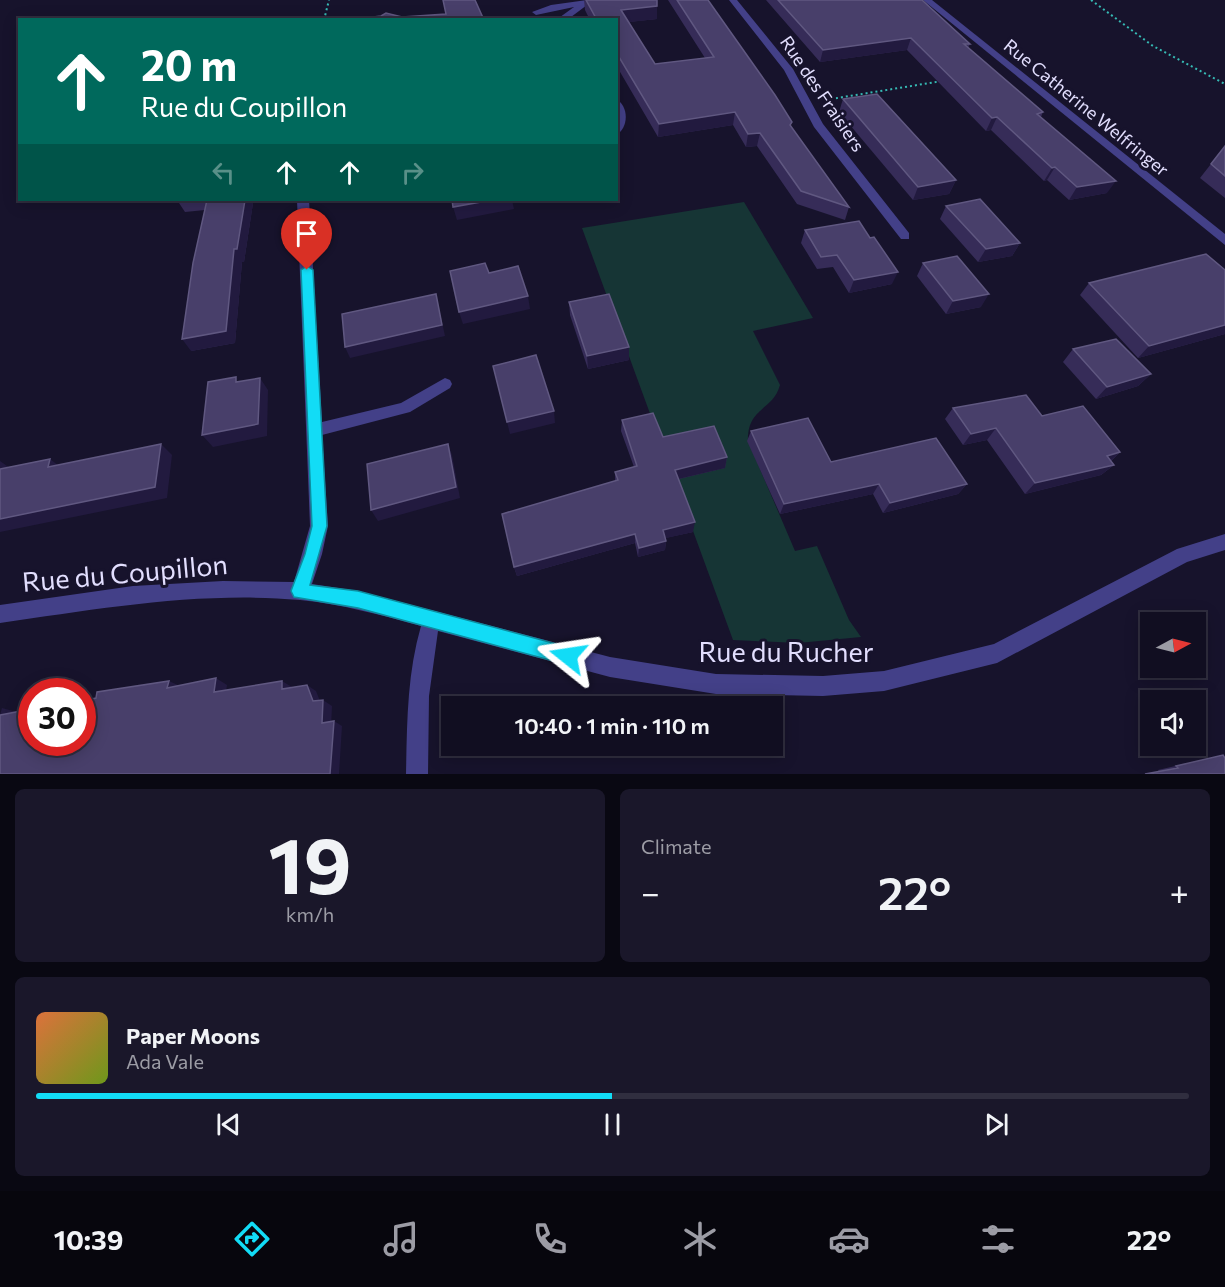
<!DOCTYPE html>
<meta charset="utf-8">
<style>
body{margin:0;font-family:Commissioner,sans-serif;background:#1a172a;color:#f1f3f6;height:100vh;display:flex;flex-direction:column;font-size:22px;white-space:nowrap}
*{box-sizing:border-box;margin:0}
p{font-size:20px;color:#9c9ca5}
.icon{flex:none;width:33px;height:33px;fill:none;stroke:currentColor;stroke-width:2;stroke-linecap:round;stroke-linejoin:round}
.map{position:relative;height:774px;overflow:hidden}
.panel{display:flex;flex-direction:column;gap:15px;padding:15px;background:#090812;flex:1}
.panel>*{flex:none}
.hud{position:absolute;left:18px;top:18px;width:600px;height:183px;border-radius:0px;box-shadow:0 3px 15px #0003,0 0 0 2px #302e3f;background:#00695c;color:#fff;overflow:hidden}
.needle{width:39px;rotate:83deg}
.buttons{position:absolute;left:1140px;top:612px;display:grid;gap:12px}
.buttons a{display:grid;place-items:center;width:66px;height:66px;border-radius:0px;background:#110e21;box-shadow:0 3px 15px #0003,0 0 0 2px #302e3f;font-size:30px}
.speed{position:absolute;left:18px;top:678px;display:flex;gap:12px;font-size:30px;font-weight:700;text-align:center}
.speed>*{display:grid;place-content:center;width:78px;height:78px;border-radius:50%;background:#110e21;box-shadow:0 3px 15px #0003,0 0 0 2px #302e3f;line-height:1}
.speed .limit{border:9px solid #d22;background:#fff;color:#111}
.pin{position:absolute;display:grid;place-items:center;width:51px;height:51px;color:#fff;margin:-62px -26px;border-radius:50% 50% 50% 0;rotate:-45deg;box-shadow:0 0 6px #0007}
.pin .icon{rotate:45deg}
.me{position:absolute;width:66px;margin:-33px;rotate:285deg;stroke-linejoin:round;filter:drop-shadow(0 0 4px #0008)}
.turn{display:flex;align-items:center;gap:21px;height:126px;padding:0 24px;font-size:27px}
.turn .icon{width:78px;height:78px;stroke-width:2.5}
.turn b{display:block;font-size:42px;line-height:51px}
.lanes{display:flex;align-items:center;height:57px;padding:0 24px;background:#0003;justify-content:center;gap:30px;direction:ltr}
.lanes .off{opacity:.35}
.big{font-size:45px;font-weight:600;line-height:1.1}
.panel .widget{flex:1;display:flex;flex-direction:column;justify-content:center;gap:9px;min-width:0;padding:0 21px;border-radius:9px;background:#1a172a}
.panel .dial{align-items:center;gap:0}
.dial b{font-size:78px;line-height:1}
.song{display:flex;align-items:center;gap:18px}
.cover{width:72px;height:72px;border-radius:9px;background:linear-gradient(135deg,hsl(20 70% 55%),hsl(80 70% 35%))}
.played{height:6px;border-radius:3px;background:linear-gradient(90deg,#12dcf6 50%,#302e3f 50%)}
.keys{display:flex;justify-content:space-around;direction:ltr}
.heat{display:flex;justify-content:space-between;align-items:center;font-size:33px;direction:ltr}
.panel .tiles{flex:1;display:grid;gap:15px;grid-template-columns:1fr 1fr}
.widget:last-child{grid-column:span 2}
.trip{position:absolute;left:441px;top:696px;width:342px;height:60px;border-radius:0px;background:#110e21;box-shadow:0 3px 15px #0003,0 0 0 2px #302e3f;font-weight:600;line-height:60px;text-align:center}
.dock{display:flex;height:96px;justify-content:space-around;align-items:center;background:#07060d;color:#9c9ca5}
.dock .icon{width:42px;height:42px}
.dock .active{color:#12dcf6}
.dock b{font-size:27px;color:#f1f3f6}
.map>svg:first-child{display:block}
</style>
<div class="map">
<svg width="1225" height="774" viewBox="0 0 1225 774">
<rect width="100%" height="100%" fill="#17132c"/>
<path fill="#163535" d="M744,202l69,116 -60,13 27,54c-7,26 -33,22 -32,56l47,110 22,-5 32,74 12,17 -63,6 -65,-3 -151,-412z"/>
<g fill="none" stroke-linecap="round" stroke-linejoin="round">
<g stroke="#36bab4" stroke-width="2" stroke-dasharray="2 3" stroke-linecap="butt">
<path d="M1091,0l62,46 72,38"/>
<path d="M324,20l5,-20"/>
<path d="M831,99l111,-18"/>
</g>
<g fill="#434088" fill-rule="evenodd">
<path d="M587,0h16l-16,5 -20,15h-11l18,-13 -38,8 -4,-3 19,-7z"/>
<path d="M729,0h8l56,69 30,55 86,109v6h-8l-87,-112 -30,-57z"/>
<path d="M923,0h9l293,234v11z"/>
<path d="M616,99c13,7 13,29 0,36z"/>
<path d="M297,200h12l13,222 79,-19 44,-25 5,2 2,4 -2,4 -40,24 -88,23 6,91 -6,28 -10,30 46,7 252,66 106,17 107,2 61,-5 110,-27 183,-95 48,-15v16l-38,12 -190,101 -113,28 -61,5 -107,-2 -106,-17 -172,-46 -9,65 -1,78h-22c1,-50 1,-100 15,-148 -40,-11 -80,-22 -121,-26 -100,-9 -201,9 -300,23v-18l133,-19 90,-5 71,1 16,-56z"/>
</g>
</g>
<g fill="#362c58">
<path d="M584,0h73v19l-29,3 27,42 50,-6 -37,-58h40l83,127 58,80 -4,13 -48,-16 -40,-58 -11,1 -13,-22 -75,12 -42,-72v-45h-26l-5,-10z"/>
<path d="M766,0h156l48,44 -2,4 75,64 -2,5 66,76 -38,7 -22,-20 -3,1 -53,-51 -5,1 -79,-81 -87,12z"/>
<path d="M843,99l113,81 -7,14 -36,6 -74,-88z"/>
<path d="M1225,146v52l-25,-20z"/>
<path d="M177,200h85l-1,2 -8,1 -9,59h-2l-7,81 -44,8 14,-141 -20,2z"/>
<path d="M946,206l74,37 -8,13 -34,6 -38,-43z"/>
<path d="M805,230l87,54 -43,9 -16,-26 -16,2 -16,-26z"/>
<path d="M923,263l58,44 -35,7 -29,-38z"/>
<path d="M1225,270v64l-87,24 -58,-63 9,-12z"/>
<path d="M569,302l60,58 -41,9 -18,-54z"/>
<path d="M1073,349l78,25 -13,12 -42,13 -33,-37z"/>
<path d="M953,408l89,8 78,36 -9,9 3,4 -13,10 -76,19 -38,-54 -24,5 -18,-26z"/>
<path d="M622,420l41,17 64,20 -2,11 -46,11 14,53 -28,6 1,3 -1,9 -27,7 -3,-14 -118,33 -3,-9 101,-86v-9l19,-5 -13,-36z"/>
<path d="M751,431l80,31 136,22 -9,10 -75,19 -10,-19 -93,20 -33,-73z"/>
<path d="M1223,755l2,3 -66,14 -1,-2z"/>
</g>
<g fill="#221a3f">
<path d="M657,6v13l-36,4v-13z"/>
<path d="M911,38l-4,12 -87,12 3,-12z"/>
<path d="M735,112l-2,13 -75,12 1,-13z"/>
<path d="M997,117l-6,13 -5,1 6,-13z"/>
<path d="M760,133l-3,13 -11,1 2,-13z"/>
<path d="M1055,167l-8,13 -3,1 8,-13z"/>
<path d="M956,180l-7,14 -36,6 5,-13z"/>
<path d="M1116,181l-9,12 -38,7 8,-13z"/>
<path d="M245,200h17l-1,2 -8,1 -9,59h-2l-7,81 -44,8 -9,-12z"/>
<path d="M492,200h20l2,9 -57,11 -4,-13z"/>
<path d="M1020,243l-8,13 -34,6 8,-13z"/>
<path d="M898,272l-6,12 -43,9 5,-13z"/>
<path d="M436,294l9,42 -95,22 -5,-11z"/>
<path d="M989,294l-8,13 -35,7 7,-13z"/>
<path d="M528,296l2,13 -67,15 -4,-12z"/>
<path d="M1225,325v9l-87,24 11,-12z"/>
<path d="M629,347v13l-41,9 -1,-13z"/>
<path d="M1151,374l-13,12 -42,13 11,-12z"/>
<path d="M260,378l8,12 -1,46 -54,11 -11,-12z"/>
<path d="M554,411l1,12 -45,11 -3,-12z"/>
<path d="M996,428l-9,12 -24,5 8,-11z"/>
<path d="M161,444l11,11 -5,43 -167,34v-13z"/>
<path d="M448,444l4,11 8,43 -82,23 -7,-11z"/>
<path d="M1120,452l-12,11 -1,-7z"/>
<path d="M727,457l-2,11 -51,12 1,-10z"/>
<path d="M50,459l14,11 -16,-3z"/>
<path d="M0,461l14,10 -14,2z"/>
<path d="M1114,465l-13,10 -76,19 10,-11z"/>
<path d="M879,484l-6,10 -93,20 4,-10z"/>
<path d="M967,484l-9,10 -75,19 7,-10z"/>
<path d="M695,522l-2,10 -31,7 1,-9z"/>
<path d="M635,534v9l-118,33 -3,-9z"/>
<path d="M666,541l-1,9 -27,7 1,-9z"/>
<path d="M216,678l11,7 -2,13 -11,-6z"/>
<path d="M169,681l13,6 -15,1z"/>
<path d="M282,681l10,6 -10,2z"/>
<path d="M307,685l9,6 6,15 -9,-5z"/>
<path d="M323,700l9,6 -1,22 -9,-5z"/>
<path d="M2,708l18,5 -20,2z"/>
<path d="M334,721l8,5 -3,48h-9z"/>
</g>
<g fill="#483f6a" stroke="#605881" stroke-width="1.5">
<path d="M443,0h32l9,20h-134l31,-4 5,-3 16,4 44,-3z"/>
<path d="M586,0h71v6l-36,4 34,54 59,-7 -37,-57h31l67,95 17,27 -2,3 59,82 -48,-16 -41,-58 -12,1 -13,-22 -76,12 -43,-72v-32h-19z"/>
<path d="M778,0h144l48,44h-6l79,68 -6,2 79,67 -39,6 -22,-20 -3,1 -55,-51 -5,1 -81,-80 -88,12z"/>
<path d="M877,94l79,86 -38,7 -75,-88z"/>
<path d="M1225,146v30l-14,-12z"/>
<path d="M980,199l40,44 -34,6 -40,-43z"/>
<path d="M207,200h38l-8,49h-3l-8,82 -44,8 11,-76z"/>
<path d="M452,200h40l-39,7z"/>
<path d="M859,221l11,17 4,-1 24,35 -44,8 -17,-25 -16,2 -16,-27z"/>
<path d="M1206,254l19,16v55l-76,21 -60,-63z"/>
<path d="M957,256l32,38 -36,7 -30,-38z"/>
<path d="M485,263l4,10 29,-7 10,30 -69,16 -9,-41z"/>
<path d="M436,294l6,31 -97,22 -3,-33z"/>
<path d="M609,294l20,53 -42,9 -18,-54z"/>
<path d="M1116,339l35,35 -44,13 -34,-38z"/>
<path d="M536,355l18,56 -47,11 -14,-56z"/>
<path d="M236,377v5l24,-4 -2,46 -56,11 6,-53z"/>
<path d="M1026,395l16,21 41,-10 37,46 -13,4 7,9 -79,18 -39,-55 -25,6 -18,-26z"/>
<path d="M653,413l10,24 51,-11 13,31 -52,13 20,52 -32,8 3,11 -27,7 -4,-14 -121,33 -12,-53 116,-34 -3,-8 22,-6 -15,-46z"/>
<path d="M808,418l23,44 105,-24 31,46 -77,19 -11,-19 -95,20 -33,-73z"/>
<path d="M161,444l-6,43 -155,32v-50l50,-10 -2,8z"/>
<path d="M448,444l8,43 -85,23 -4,-46z"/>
<path d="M216,678l-2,14 68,-11v8l25,-4 6,16 10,-1 -1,23 12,-2 -4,53h-330v-59l32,-6v33h50v-41l14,-3 1,-6 72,-11 -2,7z"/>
<path d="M1223,755l2,3v16h-80l33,-6 -2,-2z"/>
</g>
<path fill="#12dcf6" stroke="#0c8fa0" stroke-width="1.5" d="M307,266l6,4 14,256 -17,59 48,6 210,56 7,3 2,6 -2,7 -7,2 -210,-57 -64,-11 -3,-6 14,-37 7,-28 -11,-256z"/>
<g text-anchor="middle" stroke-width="6" stroke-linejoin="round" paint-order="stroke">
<g font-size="18" fill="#e2defe" stroke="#17132c">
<text transform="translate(822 94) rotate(56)" y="6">Rue des Fraisiers</text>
<text transform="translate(1086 108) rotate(39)" y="6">Rue Catherine Welfringer</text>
</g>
<g font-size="27" fill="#e2defe" stroke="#17132c">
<text transform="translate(125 574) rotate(-5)" y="9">Rue du Coupillon</text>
<text x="786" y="662">Rue du Rucher</text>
</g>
</g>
</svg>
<div class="buttons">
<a><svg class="needle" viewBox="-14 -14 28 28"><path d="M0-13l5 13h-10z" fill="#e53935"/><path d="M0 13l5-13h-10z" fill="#9c9ca5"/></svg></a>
<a><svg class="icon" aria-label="sound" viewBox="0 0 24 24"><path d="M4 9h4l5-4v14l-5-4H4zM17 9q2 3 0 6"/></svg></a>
</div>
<div class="speed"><div class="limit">30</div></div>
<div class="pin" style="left:307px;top:270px;background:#d93025"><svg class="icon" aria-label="arrive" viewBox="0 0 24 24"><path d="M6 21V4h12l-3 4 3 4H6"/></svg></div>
<svg class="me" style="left:568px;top:656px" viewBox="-20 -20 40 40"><path d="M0-17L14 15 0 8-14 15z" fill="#12dcf6" stroke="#fff" stroke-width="4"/></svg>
<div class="trip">10:40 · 1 min · 110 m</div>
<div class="hud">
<div class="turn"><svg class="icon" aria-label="ahead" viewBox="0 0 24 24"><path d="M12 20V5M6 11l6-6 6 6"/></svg><div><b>20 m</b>Rue du Coupillon</div></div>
<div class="lanes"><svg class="icon off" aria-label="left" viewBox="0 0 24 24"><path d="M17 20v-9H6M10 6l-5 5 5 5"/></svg><svg class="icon" aria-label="ahead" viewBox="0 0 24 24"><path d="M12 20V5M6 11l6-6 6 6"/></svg><svg class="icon" aria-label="ahead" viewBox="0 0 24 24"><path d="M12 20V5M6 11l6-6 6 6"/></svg><svg class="icon off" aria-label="right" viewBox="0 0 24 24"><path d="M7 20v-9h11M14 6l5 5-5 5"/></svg></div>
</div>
</div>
<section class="panel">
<div class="tiles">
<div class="widget dial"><b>19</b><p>km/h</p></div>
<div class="widget"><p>Climate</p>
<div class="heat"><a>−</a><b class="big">22°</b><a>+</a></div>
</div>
<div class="widget">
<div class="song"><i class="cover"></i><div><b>Paper Moons</b><p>Ada Vale</p></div></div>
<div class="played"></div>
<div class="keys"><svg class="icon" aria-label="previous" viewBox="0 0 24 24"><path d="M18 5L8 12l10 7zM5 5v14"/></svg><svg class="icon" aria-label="pause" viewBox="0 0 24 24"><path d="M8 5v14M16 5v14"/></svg><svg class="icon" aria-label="next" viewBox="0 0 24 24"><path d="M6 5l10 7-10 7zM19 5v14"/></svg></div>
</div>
</div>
</section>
<nav class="dock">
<b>10:39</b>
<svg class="icon active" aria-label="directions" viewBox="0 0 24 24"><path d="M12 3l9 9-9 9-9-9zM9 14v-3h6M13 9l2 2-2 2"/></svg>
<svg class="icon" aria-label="music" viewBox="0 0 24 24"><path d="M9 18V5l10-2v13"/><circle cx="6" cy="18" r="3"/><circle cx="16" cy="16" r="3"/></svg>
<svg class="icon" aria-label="phone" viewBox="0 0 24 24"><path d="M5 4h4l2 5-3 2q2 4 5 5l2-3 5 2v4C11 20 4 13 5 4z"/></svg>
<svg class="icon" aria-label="climate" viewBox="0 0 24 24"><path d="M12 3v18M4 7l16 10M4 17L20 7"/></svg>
<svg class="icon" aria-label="car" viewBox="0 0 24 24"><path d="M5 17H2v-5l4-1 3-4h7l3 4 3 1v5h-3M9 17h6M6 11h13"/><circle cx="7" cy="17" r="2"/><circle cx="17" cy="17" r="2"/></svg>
<svg class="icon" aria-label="filters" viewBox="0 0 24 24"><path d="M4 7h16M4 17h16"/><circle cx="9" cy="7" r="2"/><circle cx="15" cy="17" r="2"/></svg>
<b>22°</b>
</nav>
